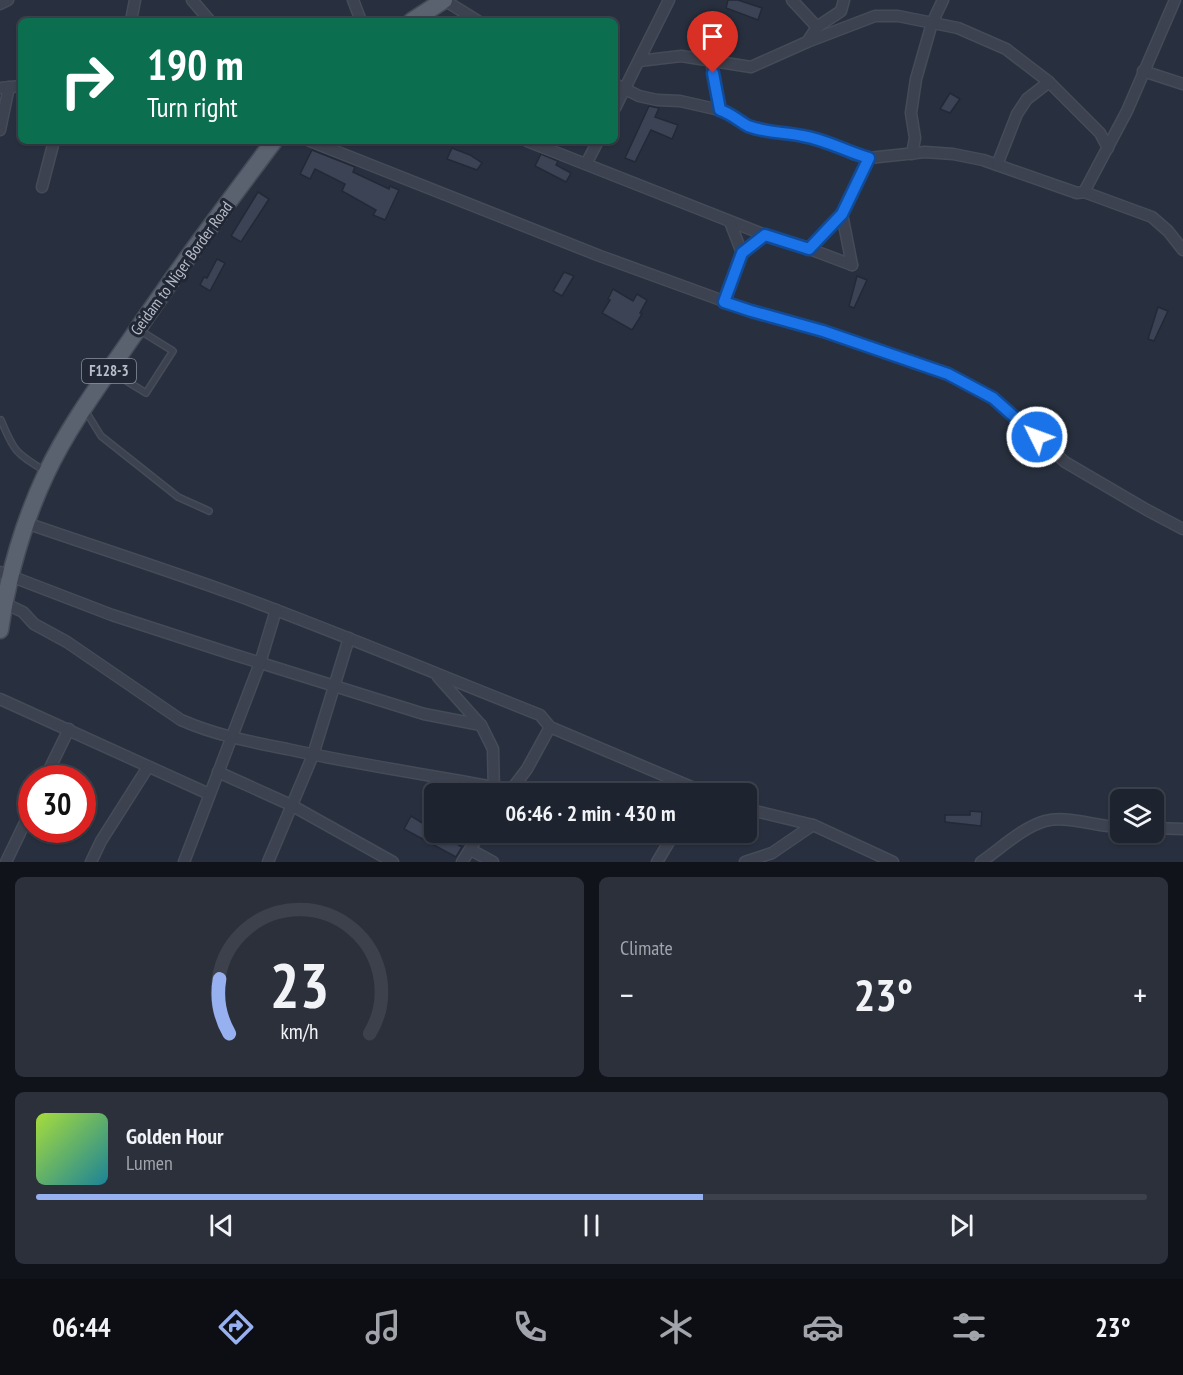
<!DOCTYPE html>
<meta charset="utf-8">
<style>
body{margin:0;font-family:"PT Sans Narrow",sans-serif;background:#2b303b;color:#f1f3f6;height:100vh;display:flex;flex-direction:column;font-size:22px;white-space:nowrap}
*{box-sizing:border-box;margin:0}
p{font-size:20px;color:#a1a4aa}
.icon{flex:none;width:33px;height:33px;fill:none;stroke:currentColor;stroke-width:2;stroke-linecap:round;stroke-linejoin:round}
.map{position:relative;height:862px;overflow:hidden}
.sheet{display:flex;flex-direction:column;gap:15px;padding:15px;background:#10141a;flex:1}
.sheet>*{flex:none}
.banner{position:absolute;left:18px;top:18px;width:600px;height:126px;border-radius:9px;box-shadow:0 2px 4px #0004,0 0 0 2px #3c414b;background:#0b6e4f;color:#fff;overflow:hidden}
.fabs{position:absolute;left:1110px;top:789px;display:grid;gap:12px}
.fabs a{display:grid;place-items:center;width:54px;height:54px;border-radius:9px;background:#1e242f;box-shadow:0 2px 4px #0004,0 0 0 2px #3c414b;font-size:30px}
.speed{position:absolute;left:18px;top:765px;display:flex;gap:12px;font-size:30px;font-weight:700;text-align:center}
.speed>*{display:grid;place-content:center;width:78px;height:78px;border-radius:50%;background:#1e242f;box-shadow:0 2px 4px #0004,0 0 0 2px #3c414b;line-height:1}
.speed .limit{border:9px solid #d22;background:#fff;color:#111}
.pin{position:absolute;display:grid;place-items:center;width:51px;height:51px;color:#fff;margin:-62px -26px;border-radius:50% 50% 50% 0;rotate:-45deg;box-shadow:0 0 6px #0007}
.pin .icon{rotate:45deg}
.me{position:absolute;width:66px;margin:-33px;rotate:312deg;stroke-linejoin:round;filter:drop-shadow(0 0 4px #0008)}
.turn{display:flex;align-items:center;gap:21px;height:126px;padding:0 30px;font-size:27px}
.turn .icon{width:78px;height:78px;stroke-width:2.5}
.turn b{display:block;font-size:42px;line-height:51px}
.big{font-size:45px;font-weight:600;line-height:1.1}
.sheet .tile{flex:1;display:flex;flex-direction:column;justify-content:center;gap:9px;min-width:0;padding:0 21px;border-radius:9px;background:#2b303b}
.sheet .dial{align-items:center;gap:0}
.dial svg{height:156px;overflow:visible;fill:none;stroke:#3c414b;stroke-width:7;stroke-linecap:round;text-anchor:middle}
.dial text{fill:#f1f3f6;stroke:none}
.song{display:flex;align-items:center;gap:18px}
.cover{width:72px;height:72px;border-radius:9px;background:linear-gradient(135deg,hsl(80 70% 55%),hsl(190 70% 35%))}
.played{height:6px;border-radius:3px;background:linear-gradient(90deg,#97b0f0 60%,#3c414b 60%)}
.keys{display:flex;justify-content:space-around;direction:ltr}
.heat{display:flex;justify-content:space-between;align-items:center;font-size:33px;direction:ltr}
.sheet .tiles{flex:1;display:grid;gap:15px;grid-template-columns:1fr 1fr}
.tile:last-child{grid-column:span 2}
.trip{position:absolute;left:424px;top:783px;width:333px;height:60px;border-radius:9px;background:#1e242f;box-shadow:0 2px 4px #0004,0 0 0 2px #3c414b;font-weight:600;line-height:60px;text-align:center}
.tab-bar{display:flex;height:96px;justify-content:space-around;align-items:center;background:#0c0e13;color:#a1a4aa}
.tab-bar .icon{width:42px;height:42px}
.tab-bar .selected{color:#97b0f0}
.tab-bar b{font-size:27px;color:#f1f3f6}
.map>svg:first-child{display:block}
</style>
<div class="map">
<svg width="1183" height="862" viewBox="0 0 1183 862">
<rect width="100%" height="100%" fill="#28303f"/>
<g fill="#3b4355" stroke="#232936" stroke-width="1.5">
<path d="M728,0h10l24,8 -4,12 -32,-12z"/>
<path d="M950,93l10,6 -10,14 -10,-4z"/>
<path d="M649,106l10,2 -4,9 23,8 -6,14 -21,-9 -16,32 -10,-4z"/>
<path d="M452,148l18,7 12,8 -5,7 -30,-11z"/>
<path d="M312,150l43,17 -2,5 36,17 1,-3 9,4 -14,30 -12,-5 3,-5 -34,-19 3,-7 -30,-15 -5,10 -10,-5z"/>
<path d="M541,154l17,7 -2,4 15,8 -5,9 -31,-16z"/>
<path d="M258,192l11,7 -28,43 -10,-6z"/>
<path d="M217,259l8,4 -15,28 -10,-6 4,-8 3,1z"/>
<path d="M564,272l10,4 -12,20 -9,-5z"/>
<path d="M857,276l10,4 -13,28 -5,-2z"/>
<path d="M613,289l20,12 4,-7 10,6 -7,13 2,1 -10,16 -30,-17 8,-13 -2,-1z"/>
<path d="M1158,307l10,4 -14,30 -6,-2z"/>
<path d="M970,811l12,1 -1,14 -36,-4v-7h25z"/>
<path d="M411,816l51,31 -6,10 -52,-28z"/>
</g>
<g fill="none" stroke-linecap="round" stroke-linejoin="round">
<defs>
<g id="service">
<path d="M112,372l34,21 27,-42 -34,-21"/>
<path d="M85,410l16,26 77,61 31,14"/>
<path d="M1,420c13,32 15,33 44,51"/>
</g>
<g id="minor">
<path d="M192,0l18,21"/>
<path d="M353,0l8,21"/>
<path d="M444,0l34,21"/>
<path d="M792,0l25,27"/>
<path d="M0,4l8,-4"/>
<path d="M131,21l4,-21"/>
<path d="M807,42l68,-26h23l60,12 48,21 43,33 51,51 8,15"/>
<path d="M639,61l42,-5 70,11 56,-25 10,-15 24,-16 3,-11"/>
<path d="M711,61l9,49"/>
<path d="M1143,71l40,13"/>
<path d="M615,84l24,12 18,4 23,1 44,10 25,15 26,6 29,4 28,8 21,10 16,4 56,-6 28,2 30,6 94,33 7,-1 68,25 16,14 15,19"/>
<path d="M0,88l21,-2"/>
<path d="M615,108l54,-108"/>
<path d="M0,130l9,-43"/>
<path d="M310,141l290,115 151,55 72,20 125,43 45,24 72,64 82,48 36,19"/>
<path d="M527,141l238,94 34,10 53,20"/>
<path d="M912,154l3,-16 -4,-25 5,-34 16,-56 11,-23"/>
<path d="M586,164l12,-23"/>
<path d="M997,165l20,-51 10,-15 22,-17"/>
<path d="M42,187l12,-46"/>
<path d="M1084,192l43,-81 48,-111"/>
<path d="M842,214l10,51"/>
<path d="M730,222l12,31"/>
<path d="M809,249l33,-35 27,-56"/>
<path d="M725,301l17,-48 23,-18"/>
<path d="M26,523c70,24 141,47 210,72 103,38 203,80 304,120l10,12 158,67"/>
<path d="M0,572l112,43 120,39 192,60 57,11"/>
<path d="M4,603l19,9 11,12 33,18 114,78c34,15 70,22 106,29 68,15 138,25 207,38"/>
<path d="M438,677l43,48 12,24 1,43"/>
<path d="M0,699l209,95"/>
<path d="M218,772l73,33 102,57"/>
<path d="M45,778l24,-49"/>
<path d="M508,794l19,-25 23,-42"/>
<path d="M747,809l66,16 80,37"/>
<path d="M1154,828l29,1"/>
<path d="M471,850l22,12"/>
<path d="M6,862l26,-54"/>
<path d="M91,862l10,-21 47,-74"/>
<path d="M184,862l76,-199 16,-53"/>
<path d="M268,862l45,-107 36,-117"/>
<path d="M462,862l19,-30"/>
<path d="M657,862l18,-30"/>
<path d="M745,862l27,-9 41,-28"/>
<path d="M981,862c19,-13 42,-35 64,-41 24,-6 52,6 75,6"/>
</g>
<g id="primary">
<path d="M412,21l32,-21"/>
<path d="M0,630c8,-54 23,-107 46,-156 23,-49 57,-94 87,-138 45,-67 93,-131 141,-195"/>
</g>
</defs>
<use href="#service" stroke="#464b58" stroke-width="8"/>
<use href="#minor" stroke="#464b58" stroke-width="13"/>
<use href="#primary" stroke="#464b58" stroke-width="19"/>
<use href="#service" stroke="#3c424f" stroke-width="5"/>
<use href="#minor" stroke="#3c424f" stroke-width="10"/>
<use href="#primary" stroke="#5a616f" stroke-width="16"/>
</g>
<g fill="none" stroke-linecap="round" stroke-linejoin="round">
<defs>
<path id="route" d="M713,73l7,37c10,3 19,11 28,16 18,7 37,6 55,10 24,4 44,16 66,22l-27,56 -33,35 -44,-14 -23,18 -18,49 27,9 72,20 125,43 45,24 44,39"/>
</defs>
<use href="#route" stroke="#114b97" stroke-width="15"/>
<use href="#route" stroke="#1a73e8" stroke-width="10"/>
</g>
<g text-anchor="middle" stroke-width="6" stroke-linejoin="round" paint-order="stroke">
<rect fill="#212734" stroke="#8b909d" stroke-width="1.5" x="82" y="359" width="54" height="24" rx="4.5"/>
<g font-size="15" font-weight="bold" fill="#b9bdca">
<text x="109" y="376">F128-3</text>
</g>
<g font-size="16" fill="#b9bdca" stroke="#212734">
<text transform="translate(181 268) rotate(-54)" y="6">Geidam to Niger Border Road</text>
</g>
</g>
</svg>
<div class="fabs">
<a><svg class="icon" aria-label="layers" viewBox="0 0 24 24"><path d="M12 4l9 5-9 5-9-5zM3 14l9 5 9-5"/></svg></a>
</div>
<div class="speed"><div class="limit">30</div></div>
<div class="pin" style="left:713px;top:73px;background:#d93025"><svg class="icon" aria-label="arrive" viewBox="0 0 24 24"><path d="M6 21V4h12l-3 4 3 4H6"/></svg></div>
<svg class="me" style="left:1037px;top:437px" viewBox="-20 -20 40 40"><circle r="17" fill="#1a73e8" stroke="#fff" stroke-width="3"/><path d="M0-11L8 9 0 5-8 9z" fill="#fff"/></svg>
<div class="trip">06:46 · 2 min · 430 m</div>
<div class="banner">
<div class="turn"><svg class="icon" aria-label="right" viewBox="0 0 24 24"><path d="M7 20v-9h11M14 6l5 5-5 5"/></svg><div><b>190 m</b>Turn right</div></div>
</div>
</div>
<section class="sheet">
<div class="tiles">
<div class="tile dial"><svg viewBox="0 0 100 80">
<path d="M14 69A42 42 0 1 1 86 69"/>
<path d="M14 69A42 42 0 0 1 9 41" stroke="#97b0f0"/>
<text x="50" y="56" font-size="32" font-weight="700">23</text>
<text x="50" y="72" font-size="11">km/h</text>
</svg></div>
<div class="tile"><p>Climate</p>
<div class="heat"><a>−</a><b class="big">23°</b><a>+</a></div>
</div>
<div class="tile">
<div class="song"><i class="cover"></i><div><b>Golden Hour</b><p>Lumen</p></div></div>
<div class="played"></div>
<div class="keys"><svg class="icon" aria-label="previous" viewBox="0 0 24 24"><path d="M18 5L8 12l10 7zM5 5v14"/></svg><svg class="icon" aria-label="pause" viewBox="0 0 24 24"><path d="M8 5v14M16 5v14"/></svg><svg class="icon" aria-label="next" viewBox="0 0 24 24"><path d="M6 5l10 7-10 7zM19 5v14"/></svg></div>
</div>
</div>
</section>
<nav class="tab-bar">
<b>06:44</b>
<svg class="icon selected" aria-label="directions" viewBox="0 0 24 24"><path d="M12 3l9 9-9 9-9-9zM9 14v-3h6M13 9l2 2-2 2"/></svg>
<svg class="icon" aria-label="music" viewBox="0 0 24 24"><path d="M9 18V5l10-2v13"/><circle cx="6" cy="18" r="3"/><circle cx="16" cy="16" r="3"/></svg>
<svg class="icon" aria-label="phone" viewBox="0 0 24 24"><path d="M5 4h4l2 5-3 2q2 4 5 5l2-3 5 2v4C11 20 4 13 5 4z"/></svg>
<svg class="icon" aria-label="climate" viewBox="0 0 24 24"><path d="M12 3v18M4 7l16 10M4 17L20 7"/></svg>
<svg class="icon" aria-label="car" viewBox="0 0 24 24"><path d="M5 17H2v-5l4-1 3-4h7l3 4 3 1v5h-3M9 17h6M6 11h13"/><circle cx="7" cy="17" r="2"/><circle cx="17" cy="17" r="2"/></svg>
<svg class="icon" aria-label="filters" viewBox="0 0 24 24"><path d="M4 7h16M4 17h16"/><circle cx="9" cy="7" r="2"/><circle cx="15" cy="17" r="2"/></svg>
<b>23°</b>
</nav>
